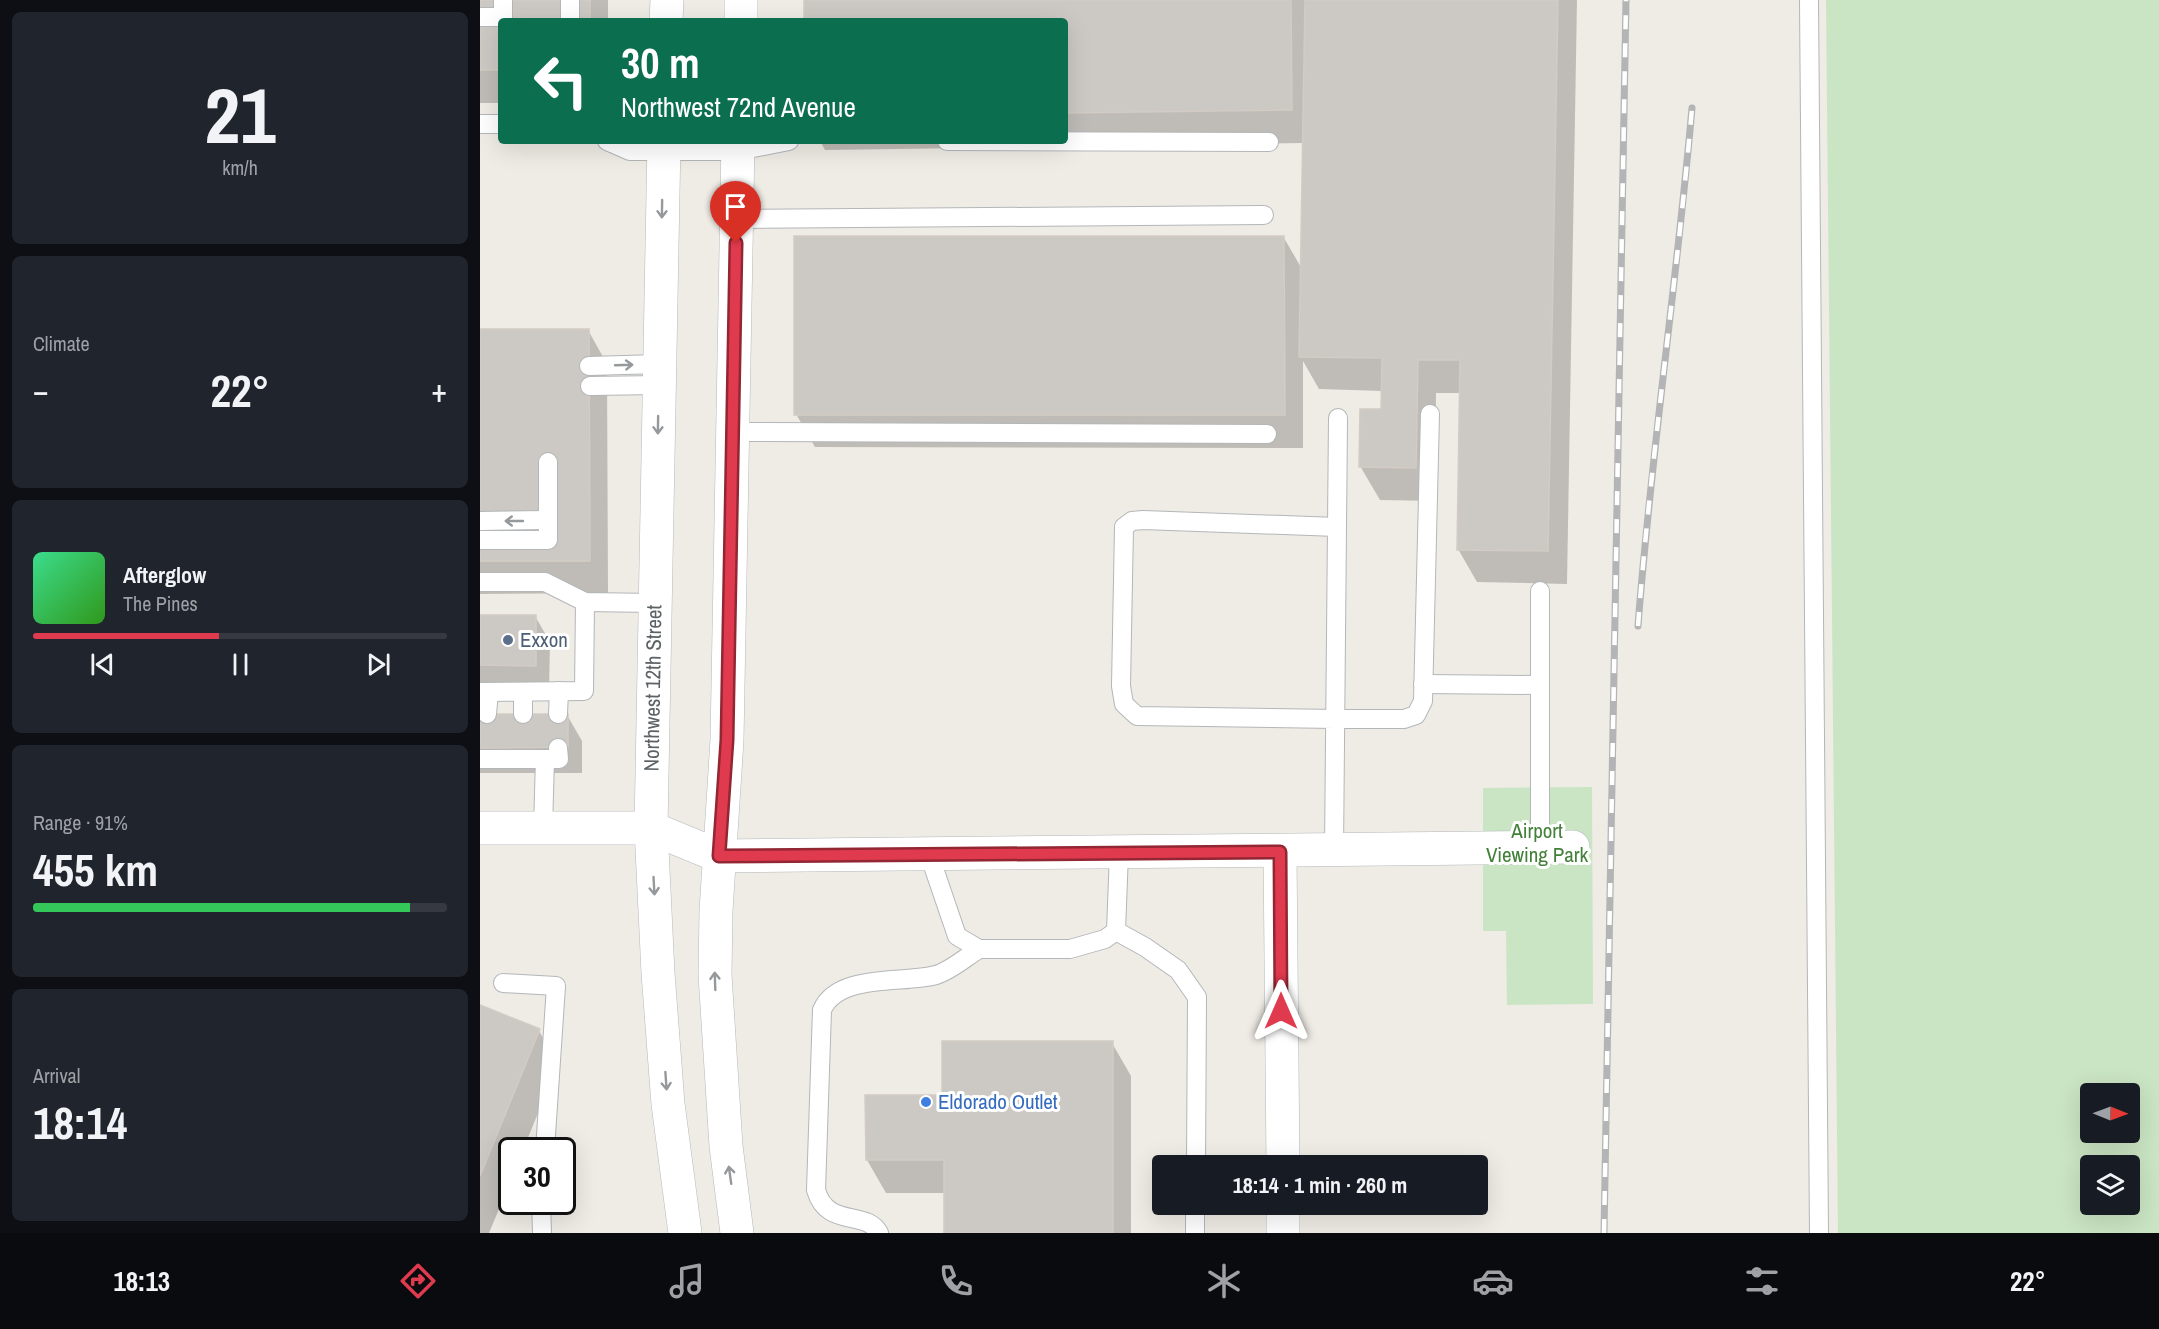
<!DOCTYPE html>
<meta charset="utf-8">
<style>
body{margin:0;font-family:"Archivo Narrow",sans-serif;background:#20242c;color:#f1f3f6;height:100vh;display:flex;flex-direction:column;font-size:22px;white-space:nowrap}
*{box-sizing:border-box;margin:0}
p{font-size:20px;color:#9ea1a6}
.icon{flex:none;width:33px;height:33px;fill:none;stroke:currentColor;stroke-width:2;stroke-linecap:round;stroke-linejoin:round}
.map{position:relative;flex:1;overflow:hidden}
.drawer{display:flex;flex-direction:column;gap:12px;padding:12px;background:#0d0f14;width:480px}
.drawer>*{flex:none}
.guide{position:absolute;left:18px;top:18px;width:570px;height:126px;border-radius:6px;box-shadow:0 6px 24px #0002;background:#0b6e4f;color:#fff;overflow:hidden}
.needle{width:39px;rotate:91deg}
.controls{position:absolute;left:1600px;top:1083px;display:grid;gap:12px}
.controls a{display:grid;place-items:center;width:60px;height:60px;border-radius:6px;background:#171b24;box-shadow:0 6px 24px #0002;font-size:30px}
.speed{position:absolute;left:18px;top:1137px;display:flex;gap:12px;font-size:30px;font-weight:700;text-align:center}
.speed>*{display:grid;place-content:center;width:78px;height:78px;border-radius:50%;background:#171b24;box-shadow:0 6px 24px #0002;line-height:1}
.speed .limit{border:3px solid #111;border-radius:9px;background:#fff;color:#111}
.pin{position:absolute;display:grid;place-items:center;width:51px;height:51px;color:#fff;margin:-62px -26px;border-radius:50% 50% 50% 0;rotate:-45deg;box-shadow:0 0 6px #0007}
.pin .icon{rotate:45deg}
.me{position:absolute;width:66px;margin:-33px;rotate:0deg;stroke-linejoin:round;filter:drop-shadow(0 0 4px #0008)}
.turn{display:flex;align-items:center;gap:21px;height:126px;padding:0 24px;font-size:27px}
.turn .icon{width:78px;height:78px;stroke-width:2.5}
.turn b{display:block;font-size:42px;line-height:51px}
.big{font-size:45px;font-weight:700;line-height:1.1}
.drawer .widget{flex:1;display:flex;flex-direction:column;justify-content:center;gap:9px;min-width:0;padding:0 21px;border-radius:9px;background:#20242c}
.drawer .dial{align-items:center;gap:0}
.dial b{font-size:78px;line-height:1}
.song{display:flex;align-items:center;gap:18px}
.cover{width:72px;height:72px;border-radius:9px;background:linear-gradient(135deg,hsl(150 70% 55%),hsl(110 70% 35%))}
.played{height:6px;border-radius:3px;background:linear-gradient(90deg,#e03a4e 45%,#363941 45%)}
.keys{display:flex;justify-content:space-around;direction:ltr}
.heat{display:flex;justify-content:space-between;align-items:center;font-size:33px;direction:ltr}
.charge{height:9px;border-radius:4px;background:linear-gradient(90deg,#34c759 91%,#363941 0)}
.trip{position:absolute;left:672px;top:1155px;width:336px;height:60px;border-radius:6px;background:#171b24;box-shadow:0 6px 24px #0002;font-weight:700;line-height:60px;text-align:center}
.tabs{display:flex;height:96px;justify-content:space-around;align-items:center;background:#090b0e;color:#9ea1a6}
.tabs .icon{width:42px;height:42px}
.tabs .selected{color:#e03a4e}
.tabs b{font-size:27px;color:#f1f3f6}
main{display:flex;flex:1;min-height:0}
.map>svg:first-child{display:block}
</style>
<main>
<section class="drawer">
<div class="widget dial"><b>21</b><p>km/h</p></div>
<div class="widget"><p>Climate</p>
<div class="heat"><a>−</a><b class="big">22°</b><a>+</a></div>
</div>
<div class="widget">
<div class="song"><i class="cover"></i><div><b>Afterglow</b><p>The Pines</p></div></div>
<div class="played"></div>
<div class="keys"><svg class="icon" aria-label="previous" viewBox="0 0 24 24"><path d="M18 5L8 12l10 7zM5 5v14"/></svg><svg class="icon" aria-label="pause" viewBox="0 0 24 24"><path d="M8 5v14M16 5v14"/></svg><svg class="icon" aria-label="next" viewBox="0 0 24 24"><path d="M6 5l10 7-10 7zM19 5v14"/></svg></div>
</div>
<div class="widget"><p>Range · 91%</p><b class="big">455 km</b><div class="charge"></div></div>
<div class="widget"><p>Arrival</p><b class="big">18:14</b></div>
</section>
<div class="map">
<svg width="1679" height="1233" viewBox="0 0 1679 1233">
<rect width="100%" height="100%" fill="#efebe5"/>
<g fill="#cae5c3" fill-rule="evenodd">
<path d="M1346,0h333v1233h-321zM1611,1094h39v38h-39zM1611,1166h39v38h-39z"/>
<path d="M1112,787l1,217 -86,1 -1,-74h-23v-143z"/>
</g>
<g fill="#0003">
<path d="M0,0h128v21h-107v82h-21z"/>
<path d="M325,0h772l-10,584 -90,-2 -19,-33 3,-156h-25l-1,108 -55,-1 -20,-34 22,-55v-20l-63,-2 -16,-28v87l-488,-1 -19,-33 488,-176 18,31 2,-126 -479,7 -5,-9h245v-120h-260z"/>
<path d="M108,330l19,34 1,229 -128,1v-263z"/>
<path d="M0,616h55l15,26 -1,49 -69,-1z"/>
<path d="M87,715l15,26v32h-102v-57z"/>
<path d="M0,1006l59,25 19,33 -35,86h-11v28l-23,55h-9z"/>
<path d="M632,1043l19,33v157h-186v-40h-59l-19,-33 77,-63z"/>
</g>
<g fill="#ccc8c4" stroke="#d3cbc4" stroke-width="1.5">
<path d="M0,0h110v21h-89v49h-21z"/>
<path d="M324,0h487l1,110 -227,3v-92h-261z"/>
<path d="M825,0h253l-10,551 -91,-1 3,-190h-42l-2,108 -57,-1 1,-58h21l1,-51 -83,-1z"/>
<path d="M314,236h490l1,179h-491z"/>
<path d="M0,329h109l1,232h-110z"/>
<path d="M0,615h56v51l-56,-1z"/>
<path d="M0,714h88v33l-88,1z"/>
<path d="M0,1005l60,24 -60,147z"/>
<path d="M462,1041h171v192h-169v-73h-78l-1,-65h77z"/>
</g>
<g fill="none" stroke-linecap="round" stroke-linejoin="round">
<defs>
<g id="lane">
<path d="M1329,0l10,1233"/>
<path d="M0,17h23v-17"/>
<path d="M90,21v-21"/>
<path d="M0,124h21"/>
<path d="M127,141l23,10h108l51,-10"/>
<path d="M467,141l322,1"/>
<path d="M257,219l527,-4"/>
<path d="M109,366l70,-2"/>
<path d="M110,386l69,-1"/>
<path d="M253,432l534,2"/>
<path d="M0,521l68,-1"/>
<path d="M857,527l1,-109"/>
<path d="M0,540h68v-78"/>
<path d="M0,582h65l40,20 70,1"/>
<path d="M1060,591v257"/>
<path d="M943,684l116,1"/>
<path d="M0,692l104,-1 1,-89"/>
<path d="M43,692v22"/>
<path d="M7,714l2,-22"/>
<path d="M78,714l1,-23"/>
<path d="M0,759h79l-1,-11"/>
<path d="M63,828l2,-69"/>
<path d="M854,851l3,-324 -194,-7 -11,1 -8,6 -3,159 3,18 13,12 199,3h68l12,-4 7,-14 7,-287"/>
<path d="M449,854l28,82 22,13h91l35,-10 11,-8 3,-78"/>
<path d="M636,931l29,16 33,23 19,27 -1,169"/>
<path d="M23,983l53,3 -11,164"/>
<path d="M61,1202l1,31"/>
<path d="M399,1233c-13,-24 -52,-4 -63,-43l6,-180c16,-37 81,-26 114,-35 14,-4 30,-18 43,-26"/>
<path d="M715,1233v-29"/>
</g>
<g id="street">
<path d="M800,852l3,314"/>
<path d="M239,856l854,-9"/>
<path d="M803,1204v29"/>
</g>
<g id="secondary">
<path d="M186,21l1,-21"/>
<path d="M261,21v-21"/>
<path d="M184,141l-13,687 7,145 10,131 17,129"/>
<path d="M0,828h171l68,28"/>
<path d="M257,1233l-11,-87 -11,-171 1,-64 11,-171 11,-599"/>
</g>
</defs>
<use href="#lane" stroke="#b3b7b9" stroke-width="20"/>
<use href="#street" stroke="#b3b7b9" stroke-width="34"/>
<use href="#secondary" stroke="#b4b9bc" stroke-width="34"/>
<use href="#lane" stroke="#fff" stroke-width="18"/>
<use href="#street" stroke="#fff" stroke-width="33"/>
<use href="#secondary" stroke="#fff" stroke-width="33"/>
<defs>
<g id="rail">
<path d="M1158,626c13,-173 39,-345 54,-518"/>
<path d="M1124,1233l22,-1233"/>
</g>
</defs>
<use href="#rail" stroke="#b3b4b5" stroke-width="7"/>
<use href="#rail" stroke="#fff" stroke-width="4.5" stroke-dasharray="14" stroke-linecap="butt"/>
</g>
<defs><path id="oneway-shaft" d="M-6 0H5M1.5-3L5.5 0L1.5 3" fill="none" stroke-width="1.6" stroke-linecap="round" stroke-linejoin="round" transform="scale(1.5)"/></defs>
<g stroke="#96999b">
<use href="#oneway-shaft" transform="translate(182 209) rotate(91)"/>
<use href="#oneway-shaft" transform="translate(144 365) rotate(-2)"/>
<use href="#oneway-shaft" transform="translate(178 425) rotate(91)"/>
<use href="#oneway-shaft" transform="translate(34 521) rotate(180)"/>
<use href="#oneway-shaft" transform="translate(174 886) rotate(87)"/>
<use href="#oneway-shaft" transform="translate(235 981) rotate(-92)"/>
<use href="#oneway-shaft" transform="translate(186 1081) rotate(86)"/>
<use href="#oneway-shaft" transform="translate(250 1175) rotate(-98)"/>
</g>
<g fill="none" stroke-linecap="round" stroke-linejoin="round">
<defs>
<path id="route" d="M256,243l-9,497 -8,116 561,-4 1,159"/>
</defs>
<use href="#route" stroke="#922633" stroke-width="15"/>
<use href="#route" stroke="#e03a4e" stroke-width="10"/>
</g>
<circle fill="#5c6f8a" stroke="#fff" stroke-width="2" cx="28" cy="640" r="6"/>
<circle fill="#3f7fe0" stroke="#fff" stroke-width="2" cx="446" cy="1102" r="6"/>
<g text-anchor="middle" stroke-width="6" stroke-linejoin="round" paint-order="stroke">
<g font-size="21" fill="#4e5e75" stroke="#fff" text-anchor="start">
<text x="40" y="647">Exxon</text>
</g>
<g font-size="21" fill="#5d6265" stroke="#fff">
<text transform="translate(173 688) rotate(-89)" y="7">Northwest 12th Street</text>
</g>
<g font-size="21" fill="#438039" stroke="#fff">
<text x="1057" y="838">Airport<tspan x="1057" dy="24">Viewing Park</tspan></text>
</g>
<g font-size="21" fill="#366cbe" stroke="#fff" text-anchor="start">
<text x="458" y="1109">Eldorado Outlet</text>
</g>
</g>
</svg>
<div class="controls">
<a><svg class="needle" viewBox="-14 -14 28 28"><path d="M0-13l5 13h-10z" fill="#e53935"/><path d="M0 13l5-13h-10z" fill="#9ea1a6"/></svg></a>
<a><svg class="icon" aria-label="layers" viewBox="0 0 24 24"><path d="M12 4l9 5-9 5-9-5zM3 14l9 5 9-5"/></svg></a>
</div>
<div class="speed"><div class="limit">30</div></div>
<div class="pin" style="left:256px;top:243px;background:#d93025"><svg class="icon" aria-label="arrive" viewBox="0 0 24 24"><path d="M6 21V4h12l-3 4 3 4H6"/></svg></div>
<svg class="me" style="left:801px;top:1011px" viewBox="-20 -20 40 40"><path d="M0-17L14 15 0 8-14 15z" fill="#e03a4e" stroke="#fff" stroke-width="4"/></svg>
<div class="trip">18:14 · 1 min · 260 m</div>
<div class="guide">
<div class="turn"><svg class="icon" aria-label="left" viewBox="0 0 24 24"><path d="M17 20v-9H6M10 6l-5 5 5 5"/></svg><div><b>30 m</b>Northwest 72nd Avenue</div></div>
</div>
</div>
</main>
<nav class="tabs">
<b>18:13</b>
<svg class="icon selected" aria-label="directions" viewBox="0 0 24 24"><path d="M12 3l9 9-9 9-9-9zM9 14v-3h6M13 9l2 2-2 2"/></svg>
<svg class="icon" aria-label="music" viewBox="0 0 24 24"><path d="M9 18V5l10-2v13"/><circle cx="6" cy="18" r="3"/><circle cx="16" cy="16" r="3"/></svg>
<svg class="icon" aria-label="phone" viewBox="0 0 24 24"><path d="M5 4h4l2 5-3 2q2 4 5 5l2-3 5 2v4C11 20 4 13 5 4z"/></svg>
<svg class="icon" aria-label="climate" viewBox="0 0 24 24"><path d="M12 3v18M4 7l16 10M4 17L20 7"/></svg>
<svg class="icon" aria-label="car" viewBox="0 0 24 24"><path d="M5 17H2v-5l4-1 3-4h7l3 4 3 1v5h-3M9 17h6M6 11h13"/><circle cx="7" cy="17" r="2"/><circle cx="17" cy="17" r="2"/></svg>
<svg class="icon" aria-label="filters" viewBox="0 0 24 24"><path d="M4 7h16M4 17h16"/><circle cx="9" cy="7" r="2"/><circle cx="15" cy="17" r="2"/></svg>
<b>22°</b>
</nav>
